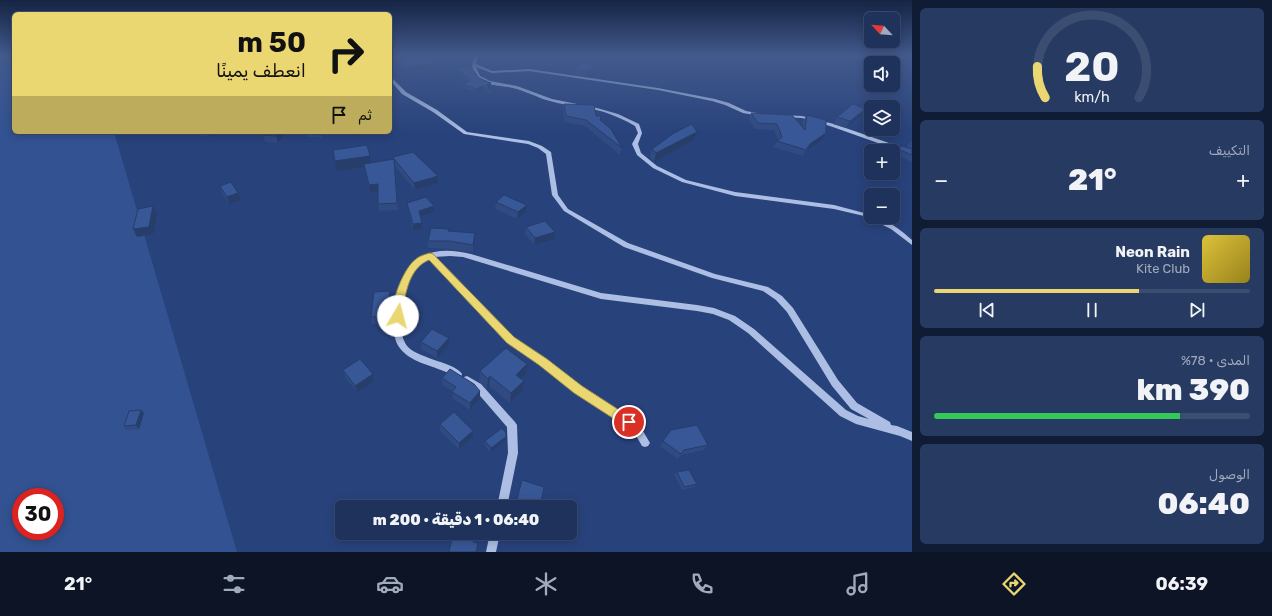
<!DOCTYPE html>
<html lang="ar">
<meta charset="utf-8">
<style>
body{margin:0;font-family:Rubik,"Noto Sans Arabic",sans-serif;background:#263a62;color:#f1f3f6;direction:rtl;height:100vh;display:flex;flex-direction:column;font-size:15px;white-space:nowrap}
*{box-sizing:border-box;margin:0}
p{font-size:13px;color:#a1aabb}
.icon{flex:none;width:22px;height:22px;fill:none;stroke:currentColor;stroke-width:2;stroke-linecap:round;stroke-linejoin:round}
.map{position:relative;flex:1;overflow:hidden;direction:ltr}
.sheet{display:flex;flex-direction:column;gap:8px;padding:8px;background:#101c33;width:360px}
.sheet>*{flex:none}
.guide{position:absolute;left:12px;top:12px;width:380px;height:122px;border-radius:6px;box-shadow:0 2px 10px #0003,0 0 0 1px #3c4d72;direction:rtl;background:#ebd772;color:#111;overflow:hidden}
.needle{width:26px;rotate:296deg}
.tools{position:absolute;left:864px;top:12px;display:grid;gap:8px}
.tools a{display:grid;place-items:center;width:36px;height:36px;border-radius:6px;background:#1e325c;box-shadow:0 2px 10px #0003,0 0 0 1px #3c4d72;font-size:20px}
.speed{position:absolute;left:12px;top:488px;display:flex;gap:8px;font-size:20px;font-weight:700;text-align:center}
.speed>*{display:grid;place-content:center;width:52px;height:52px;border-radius:50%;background:#1e325c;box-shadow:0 2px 10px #0003,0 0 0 1px #3c4d72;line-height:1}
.speed .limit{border:6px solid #d22;background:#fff;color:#111}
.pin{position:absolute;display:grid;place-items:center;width:34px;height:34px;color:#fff;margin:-17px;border:2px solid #fff;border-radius:50%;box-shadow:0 1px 4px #0007}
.me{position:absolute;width:44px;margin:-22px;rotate:8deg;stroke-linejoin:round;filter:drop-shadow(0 0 3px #0008)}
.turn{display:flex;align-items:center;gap:14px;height:84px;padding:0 20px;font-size:18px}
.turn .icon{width:52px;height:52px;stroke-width:2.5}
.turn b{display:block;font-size:28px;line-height:34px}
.then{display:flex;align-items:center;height:38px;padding:0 20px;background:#0003;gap:8px;font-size:15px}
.big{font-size:30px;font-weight:800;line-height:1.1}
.sheet .tile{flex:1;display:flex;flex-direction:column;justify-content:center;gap:6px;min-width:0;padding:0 14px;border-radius:6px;background:#263a62}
.sheet .dial{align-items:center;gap:0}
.dial svg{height:104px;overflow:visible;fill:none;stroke:#3c4d72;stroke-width:7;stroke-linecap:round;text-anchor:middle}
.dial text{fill:#f1f3f6;stroke:none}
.song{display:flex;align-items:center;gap:12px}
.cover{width:48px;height:48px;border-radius:6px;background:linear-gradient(135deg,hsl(50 70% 55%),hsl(50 70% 35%))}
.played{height:4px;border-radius:2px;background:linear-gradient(90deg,#ebd772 65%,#3c4d72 65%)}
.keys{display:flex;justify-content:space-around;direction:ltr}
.heat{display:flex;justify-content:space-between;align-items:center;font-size:22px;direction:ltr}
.charge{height:6px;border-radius:3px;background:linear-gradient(90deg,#34c759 78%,#3c4d72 0)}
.trip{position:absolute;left:335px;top:500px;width:242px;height:40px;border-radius:6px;background:#1e325c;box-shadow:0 2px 10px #0003,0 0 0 1px #3c4d72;font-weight:800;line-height:40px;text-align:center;direction:rtl}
.tabs{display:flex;height:64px;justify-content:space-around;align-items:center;background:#0c1425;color:#a1aabb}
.tabs .icon{width:28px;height:28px}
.tabs .current{color:#ebd772}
.tabs b{font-size:18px;color:#f1f3f6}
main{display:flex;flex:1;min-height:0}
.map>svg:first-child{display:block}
</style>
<main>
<section class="sheet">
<div class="tile dial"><svg viewBox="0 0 100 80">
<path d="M14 69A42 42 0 1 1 86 69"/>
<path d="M14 69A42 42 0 0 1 8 45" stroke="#ebd772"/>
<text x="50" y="56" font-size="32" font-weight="700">20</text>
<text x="50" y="72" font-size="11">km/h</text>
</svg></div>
<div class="tile"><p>التكييف</p>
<div class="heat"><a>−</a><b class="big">21°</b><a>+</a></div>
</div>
<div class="tile">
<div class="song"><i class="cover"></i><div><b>Neon Rain</b><p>Kite Club</p></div></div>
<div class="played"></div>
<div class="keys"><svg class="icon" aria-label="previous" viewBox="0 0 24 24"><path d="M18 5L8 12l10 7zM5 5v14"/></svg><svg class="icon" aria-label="pause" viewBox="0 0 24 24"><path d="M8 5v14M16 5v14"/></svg><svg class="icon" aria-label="next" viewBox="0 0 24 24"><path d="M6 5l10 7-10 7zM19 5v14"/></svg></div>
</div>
<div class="tile"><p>المدى · 78%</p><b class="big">390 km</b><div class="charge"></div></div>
<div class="tile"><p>الوصول</p><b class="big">06:40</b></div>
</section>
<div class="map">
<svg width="912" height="552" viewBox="0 0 912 552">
<rect width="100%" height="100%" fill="#28427b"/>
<path fill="#325292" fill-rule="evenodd" d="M0,56h14v76h100l123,420h-237zM21,497h34v34h-34z"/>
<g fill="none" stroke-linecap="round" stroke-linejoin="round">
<g fill="#acbee4" fill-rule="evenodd">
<path d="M474,56h4l-2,8 16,7 37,-2 129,19 57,11 14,4 17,8 16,3v1l-2,1 -17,-3 -18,-8 -13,-4 -54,-11 -129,-19 -37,2 -16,-6 4,9 10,5 27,5 35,13 45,9 21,6 21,10 3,9 -4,11 3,9 16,13 29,14 49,12 99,13 34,9 3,1v2c14,0 31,14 41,23v5l-21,-16 -27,-13 -30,-7 -99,-13 -53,-14 -29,-14 -16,-13 -5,-11 6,-11 -3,-7c-10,-6 -20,-10 -31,-14 -18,-5 -36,-6 -54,-11 -12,-3 -24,-10 -37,-13 -12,-3 -28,-1 -37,-12 -5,-6 -4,-13 -2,-20z"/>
<path d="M390,76l16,16 31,18 30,22 62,9 13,5 9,6 7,43 10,14 60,34 87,31 53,13 14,9 11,12 45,72 19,23 33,19 1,3 6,1 15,6v9l-12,-5 -44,-12 -16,-8 -92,-83 -19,-13 -16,-6 -16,-3 -96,-12 -138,-42 -13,-1 -16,1 79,81 33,22 35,26 59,40 10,17 -2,3 -3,1 -3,-1 -8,-14 -59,-40 -35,-28 -33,-22 -78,-83c-5,2 -9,5 -13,9 -12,15 -23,63 -8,79 12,12 48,16 54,27l-1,3 -3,1c-6,-2 -11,-6 -17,-8 -15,-6 -32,-9 -42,-23 -14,-20 0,-75 19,-88 15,-11 36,-9 53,-5l130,39 96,12 17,3 21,8 19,13 92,81 12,6 11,3 -18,-10 -19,-23 -45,-74 -11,-12 -13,-9 -51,-13 -88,-31 -60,-36 -12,-16 -6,-41 -8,-6 -10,-4 -64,-10 -31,-22 -31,-18 -12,-14z"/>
<path d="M782,115l20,1 32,8 78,27v4l-82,-29 -28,-8 -18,-1 -2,-1z"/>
<path d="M467,376l14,8 34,38 2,3 1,28 -11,54h-10l11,-54 -1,-26 -32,-37 -11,-7 -1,-3 1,-3z"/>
<path d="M490,533h10l-4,19h-10z"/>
</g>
</g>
<g fill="#304b82">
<path d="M869,56h20l4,6v1h-19z"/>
<path d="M399,60l37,7 -29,3 -8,-7z"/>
<path d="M456,68l35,15v3l-3,1 3,3v3l-8,-4 -7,3 -13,-4v-4l6,-2 -13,-11z"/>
<path d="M575,69l19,1 -7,6 -13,-2z"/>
<path d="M564,104l32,12 26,32 -2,7 -35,-29 -20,-4 -2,-12z"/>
<path d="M866,109l-4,6 -16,13 -13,-4 4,-7z"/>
<path d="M751,113l52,15v-7l4,-6 19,18 -4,7 -15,10 -4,6 -30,-9 5,-7 -4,-10 -19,-1 -6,-10z"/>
<path d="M871,123v6h16l-13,7 -10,-4 4,-7z"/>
<path d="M189,132h28l-9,5 -19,-4z"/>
<path d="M305,132h19l-1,6 -16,-1z"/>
<path d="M352,132h28v1l-21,2 -3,3z"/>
<path d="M697,132l-3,8 -40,22 -4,-5 2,-8z"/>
<path d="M285,133l-7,10 -13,-1 -2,-7z"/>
<path d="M912,141v21l-18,-8 4,-5 8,-2 4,-5z"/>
<path d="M393,157l45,26 -23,7 -20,-24 3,44 -19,1 -1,-7v-13l-8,1 -6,-25 -27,4 33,-8 23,-4z"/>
<path d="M220,186l21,14 -12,4 -7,-11z"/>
<path d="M496,202l31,3 -1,7 -9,7 -22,-10z"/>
<path d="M407,203l27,3v6l-14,5 2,6v6l-9,1 -5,-21z"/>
<path d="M526,227l29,5 -1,7 -20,6 -9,-11z"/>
<path d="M449,229v2l26,2v7l-2,12 -24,-3 -21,-1v-7z"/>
<path d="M391,299l-3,24 -16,1 -1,-7z"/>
<path d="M449,338v7l-12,13 -16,-9v-7z"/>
<path d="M343,370l31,11 -17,11 -12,-15z"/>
<path d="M480,371l46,3 -5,5 1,12 -12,12 -21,-17 -2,3 -8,-8z"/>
<path d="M442,378l38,13v7l-10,12 -18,-12 1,-7 -11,-6z"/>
<path d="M144,413l-5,16 -12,1 -3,-4z"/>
<path d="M440,424l33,13 -14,12 -19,-18z"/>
<path d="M671,430l37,15 -4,5 -23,5 -3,4 -18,-13z"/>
<path d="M506,440l-16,12 -6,-8 1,-3z"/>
<path d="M677,472l20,12 -3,3 -12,3 -8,-15z"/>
<path d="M445,533h31l-2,9 4,1 -1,9h-28l3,-14 -7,-2z"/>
</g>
<g fill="#273d6a">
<path d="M436,64v3l-29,3 -1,-3z"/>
<path d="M595,65l-1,5 -7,6 1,-5z"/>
<path d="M491,83v3l-5,2v-3z"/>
<path d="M483,86v3l-7,3v-3z"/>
<path d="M866,109l-4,6 -16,13 4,-7z"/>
<path d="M900,118l-4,6 -3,1v-4z"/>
<path d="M878,129h9l-13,7z"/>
<path d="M206,132h11l-9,5z"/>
<path d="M279,132h5l1,1 -7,10 -2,-7z"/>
<path d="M321,132h3l-1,6z"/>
<path d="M355,132h25v1l-21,2 -3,3z"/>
<path d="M697,132l-3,8 -40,22 2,-9z"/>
<path d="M826,133l-4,7 -15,10 -4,6 7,-12z"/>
<path d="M370,156l1,10 -7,-2v3l-27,4 -2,-10z"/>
<path d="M438,176v7l-23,7 -1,-7z"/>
<path d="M378,184l1,7 -9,1 -1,-7z"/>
<path d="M238,193l3,7 -12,4 -2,-7z"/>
<path d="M527,205l-1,7 -9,7 1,-7z"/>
<path d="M153,206l4,8 -4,20 -16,3 -4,-8z"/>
<path d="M434,206v6l-15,5v-6z"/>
<path d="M422,223v6l-9,1v-6z"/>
<path d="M555,232l-1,7 -20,6 1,-7z"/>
<path d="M475,233v7l-2,12v-7z"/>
<path d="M390,291l1,8 -3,24 -1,-7z"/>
<path d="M449,338v7l-12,13v-7z"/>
<path d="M527,364l-1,10 -12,11 2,-10z"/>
<path d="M373,374l1,7 -17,11 -2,-6z"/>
<path d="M490,376l-1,10 -2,3 1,-10z"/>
<path d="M524,381l-2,10 -12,12 1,-10z"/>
<path d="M480,391v7l-10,12v-7z"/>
<path d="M141,410l3,3 -5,16 -3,-4z"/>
<path d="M473,431v6l-14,12v-6z"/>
<path d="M506,437v3l-16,12 1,-4z"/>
</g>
<g fill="#385797" stroke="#273d6a">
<path d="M424,56h3l9,8 -30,3 -7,-7z"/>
<path d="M875,56h14l4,6 -14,-2z"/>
<path d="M584,61l11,4 -7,6 -13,-2z"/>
<path d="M470,66l9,12 12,5 -5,2 5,5 -8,-4 -7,3 -13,-5 8,-4 -15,-12z"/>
<path d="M564,104l30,1 2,11h5l-1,4 11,9 11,19 -36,-28 -20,-4z"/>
<path d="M853,104l13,5 -16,12 -13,-4z"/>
<path d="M896,111l4,7 -7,3v-9z"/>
<path d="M751,113l41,2 13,15 2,-15 19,5v13l-16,11 -4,6 -29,-9 5,-4 -5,-13 -19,-1z"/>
<path d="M692,124l5,8 -41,21 -4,-4 22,-16z"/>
<path d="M266,132h13l-3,4 -13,-1z"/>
<path d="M367,145l3,11 -35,5 -2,-11z"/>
<path d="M902,146l10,3v6l-14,-6z"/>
<path d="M413,152l25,24 -24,7 -20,-24 3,44 -19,1v-20l-9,1 -5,-21 30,-5 -1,-2z"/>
<path d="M231,182l7,11 -11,4 -7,-11z"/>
<path d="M504,195l23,10 -9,7 -22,-10z"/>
<path d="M426,197l8,9 -15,5 3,12 -9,1 -6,-21z"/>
<path d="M153,206l-4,21 -16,2 5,-20z"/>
<path d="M545,221l10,11 -20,6 -9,-11z"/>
<path d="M431,228l18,1 -1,2 27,2 -2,12 -24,-4h-21z"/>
<path d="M390,291l-3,25 -16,1 3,-25z"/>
<path d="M432,329l17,9 -12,13 -16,-9z"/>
<path d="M506,348l21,16 -11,11 8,6 -13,12 -21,-17 -2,3 -8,-8z"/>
<path d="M360,359l13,15 -18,12 -12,-16z"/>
<path d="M450,369l24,15 6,7 -10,12 -18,-11 4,-5 -14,-9z"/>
<path d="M141,410l-5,15 -12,1 5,-15z"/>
<path d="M454,412l19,19 -14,12 -19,-19z"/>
<path d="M697,425l11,20 -24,5 -3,4 -18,-13 8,-11z"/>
<path d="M502,428l4,5v4l-15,11 -6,-7z"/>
<path d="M689,470l8,14 -13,3 -7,-15z"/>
<path d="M522,480l22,7 -4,20h-25z"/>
<path d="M453,503l14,4h-15z"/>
<path d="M452,533h23l-2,9 5,1 -2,9h-27l4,-19z"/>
</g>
<linearGradient id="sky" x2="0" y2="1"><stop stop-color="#162444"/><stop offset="0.42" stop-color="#425a8d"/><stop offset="1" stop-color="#425a8d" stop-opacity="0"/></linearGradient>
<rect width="912" height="133" fill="url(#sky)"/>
<path fill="#ebd772" stroke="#998c4a" d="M430,253l3,1 81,83 33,22 35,27 51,33 2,3 -2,4 -4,2 -4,-2 -51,-33 -35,-28 -32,-22 -78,-83c-17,7 -22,26 -25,43 -1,5 0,11 -3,16h-7c-6,-13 10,-52 22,-60 3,-3 10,-5 14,-6z"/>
</svg>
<div class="tools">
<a><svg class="needle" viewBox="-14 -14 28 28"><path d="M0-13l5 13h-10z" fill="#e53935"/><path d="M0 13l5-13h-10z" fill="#a1aabb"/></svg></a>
<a><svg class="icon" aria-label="sound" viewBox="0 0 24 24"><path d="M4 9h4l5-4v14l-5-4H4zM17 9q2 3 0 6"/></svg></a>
<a><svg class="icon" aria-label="layers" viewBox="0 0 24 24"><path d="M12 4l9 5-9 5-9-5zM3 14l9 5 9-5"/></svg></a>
<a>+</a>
<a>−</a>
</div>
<div class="speed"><div class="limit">30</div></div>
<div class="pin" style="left:629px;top:422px;background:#d93025"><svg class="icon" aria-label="arrive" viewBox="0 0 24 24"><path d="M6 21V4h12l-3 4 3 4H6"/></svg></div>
<svg class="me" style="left:398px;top:316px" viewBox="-20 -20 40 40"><circle r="19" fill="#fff"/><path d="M0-13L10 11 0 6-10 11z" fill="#ebd772"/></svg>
<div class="trip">06:40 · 1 دقيقة · 200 m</div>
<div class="guide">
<div class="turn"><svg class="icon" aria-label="right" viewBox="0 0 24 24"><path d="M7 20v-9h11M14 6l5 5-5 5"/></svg><div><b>50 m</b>انعطف يمينًا</div></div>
<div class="then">ثم<svg class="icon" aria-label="arrive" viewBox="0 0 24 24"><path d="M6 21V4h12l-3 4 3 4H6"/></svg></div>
</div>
</div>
</main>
<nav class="tabs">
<b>06:39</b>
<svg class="icon current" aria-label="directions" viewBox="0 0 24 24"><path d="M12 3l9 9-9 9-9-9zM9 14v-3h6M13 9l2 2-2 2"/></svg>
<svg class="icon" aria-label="music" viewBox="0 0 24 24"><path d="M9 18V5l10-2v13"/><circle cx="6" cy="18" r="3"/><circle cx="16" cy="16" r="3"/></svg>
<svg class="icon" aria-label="phone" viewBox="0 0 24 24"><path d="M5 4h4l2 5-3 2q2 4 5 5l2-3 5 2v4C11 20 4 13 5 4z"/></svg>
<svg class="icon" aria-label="climate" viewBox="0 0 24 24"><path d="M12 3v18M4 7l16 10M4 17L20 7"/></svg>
<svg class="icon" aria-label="car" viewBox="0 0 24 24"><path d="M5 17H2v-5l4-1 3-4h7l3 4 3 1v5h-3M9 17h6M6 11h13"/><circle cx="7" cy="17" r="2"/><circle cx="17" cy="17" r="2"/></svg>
<svg class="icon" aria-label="filters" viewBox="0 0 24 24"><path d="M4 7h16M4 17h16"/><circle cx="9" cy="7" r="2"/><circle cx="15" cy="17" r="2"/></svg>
<b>21°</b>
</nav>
